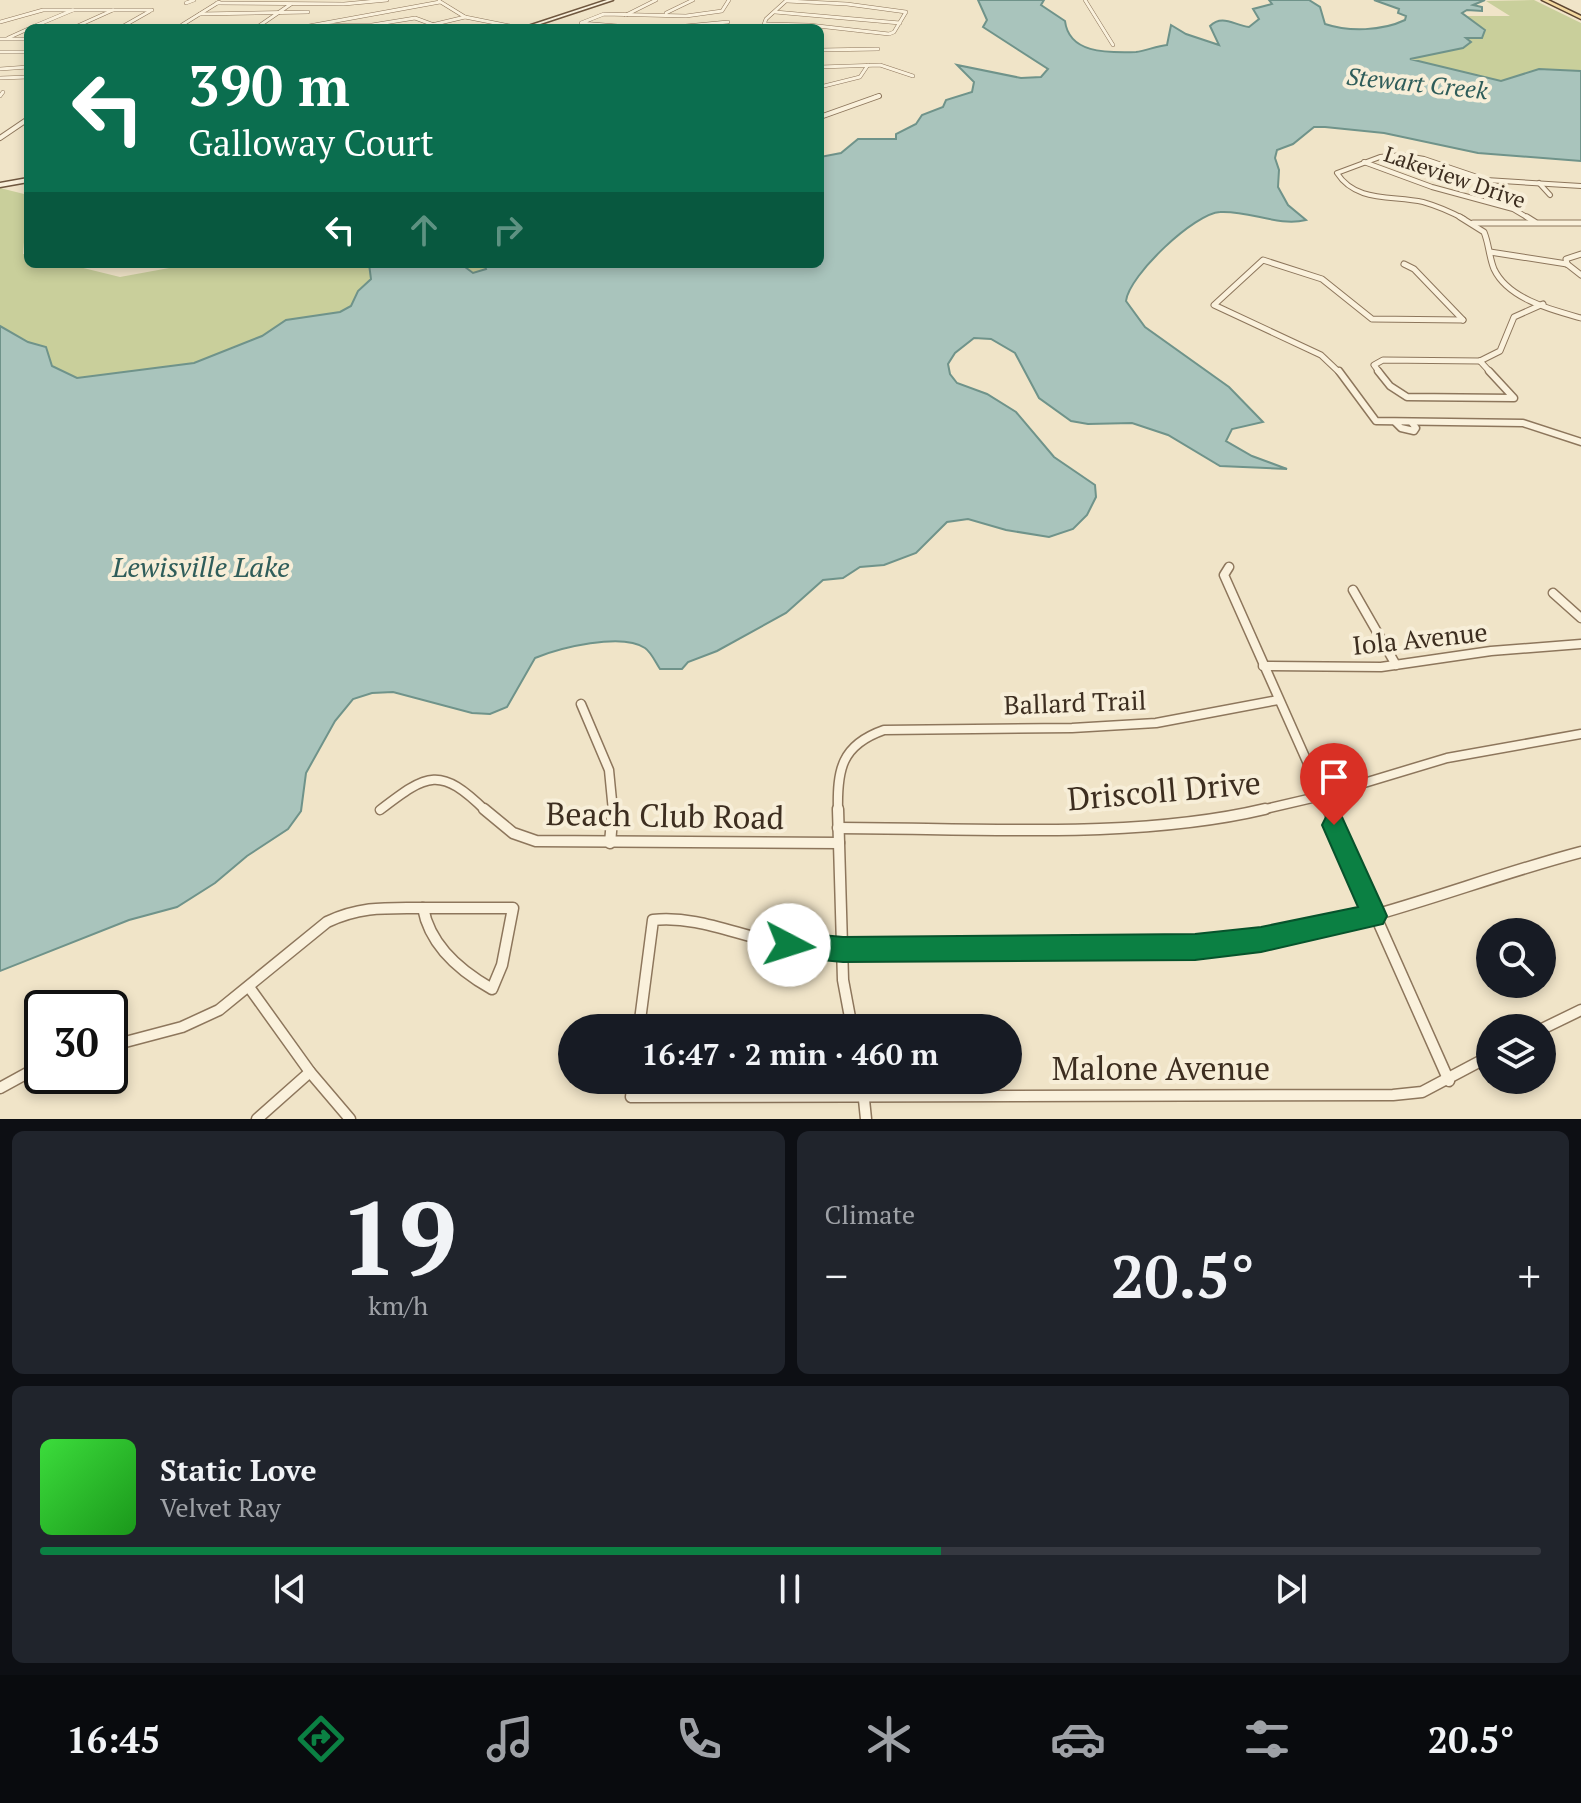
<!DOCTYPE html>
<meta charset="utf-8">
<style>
body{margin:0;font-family:"PT Serif",serif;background:#20242c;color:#f1f3f6;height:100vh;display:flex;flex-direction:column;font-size:30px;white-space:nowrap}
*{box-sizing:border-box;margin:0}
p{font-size:26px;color:#9ea1a6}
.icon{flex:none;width:44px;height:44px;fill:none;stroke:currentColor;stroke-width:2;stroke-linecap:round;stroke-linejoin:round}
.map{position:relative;height:1119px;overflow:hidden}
.details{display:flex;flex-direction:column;gap:12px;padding:12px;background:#0d0f14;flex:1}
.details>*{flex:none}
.top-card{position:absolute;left:24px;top:24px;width:800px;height:244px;border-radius:12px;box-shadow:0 4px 12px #0003;background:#0b6e4f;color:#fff;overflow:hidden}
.buttons{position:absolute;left:1476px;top:918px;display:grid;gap:16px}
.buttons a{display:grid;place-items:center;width:80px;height:80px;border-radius:50%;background:#171b24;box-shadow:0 4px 12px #0003;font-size:40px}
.speed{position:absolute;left:24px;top:990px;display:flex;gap:16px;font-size:40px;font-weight:700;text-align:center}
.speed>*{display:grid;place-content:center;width:104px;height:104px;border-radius:50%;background:#171b24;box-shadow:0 4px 12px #0003;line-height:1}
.speed .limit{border:4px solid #111;border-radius:12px;background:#fff;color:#111}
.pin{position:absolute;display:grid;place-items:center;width:68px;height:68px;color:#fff;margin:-82px -34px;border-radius:50% 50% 50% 0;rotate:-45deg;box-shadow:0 0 8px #0007}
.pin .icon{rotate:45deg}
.me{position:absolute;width:88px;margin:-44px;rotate:95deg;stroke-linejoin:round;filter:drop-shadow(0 0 6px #0008)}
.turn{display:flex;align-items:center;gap:28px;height:168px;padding:0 32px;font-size:36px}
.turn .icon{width:104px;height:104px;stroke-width:2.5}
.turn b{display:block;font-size:56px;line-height:68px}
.lanes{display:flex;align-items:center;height:76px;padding:0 32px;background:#0003;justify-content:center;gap:40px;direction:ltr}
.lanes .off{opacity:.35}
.big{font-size:60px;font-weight:600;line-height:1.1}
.details .widget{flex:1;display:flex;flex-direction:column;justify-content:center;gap:12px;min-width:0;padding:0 28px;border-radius:12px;background:#20242c}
.details .dial{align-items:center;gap:0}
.dial b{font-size:104px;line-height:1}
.song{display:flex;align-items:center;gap:24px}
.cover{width:96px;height:96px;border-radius:12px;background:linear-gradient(135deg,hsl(120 70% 55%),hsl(120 70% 35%))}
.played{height:8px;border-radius:4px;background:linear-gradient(90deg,#0b8043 60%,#363941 60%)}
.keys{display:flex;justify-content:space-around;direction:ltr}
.heat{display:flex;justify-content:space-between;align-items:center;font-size:44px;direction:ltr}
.details .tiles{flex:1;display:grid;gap:12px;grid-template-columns:1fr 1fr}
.widget:last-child{grid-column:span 2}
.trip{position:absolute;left:558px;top:1014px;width:464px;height:80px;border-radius:40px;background:#171b24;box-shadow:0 4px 12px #0003;font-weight:600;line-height:80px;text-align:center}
.tabs{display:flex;height:128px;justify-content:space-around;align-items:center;background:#090b0e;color:#9ea1a6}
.tabs .icon{width:56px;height:56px}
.tabs .current{color:#0b8043}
.tabs b{font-size:36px;color:#f1f3f6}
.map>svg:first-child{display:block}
</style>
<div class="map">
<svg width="1581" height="1119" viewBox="0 0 1581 1119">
<rect width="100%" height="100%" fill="#f0e4c8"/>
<g fill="#c9cf9b">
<path d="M1534,0l47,23v48l-42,-2 -38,12 -92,-22 55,-11 2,-10 15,-4 -4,-10 -13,-8h46l-24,-15z"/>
<path d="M0,188l28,7 -5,59h5v10h39l53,13 71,-13h402l-593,248z"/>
</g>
<path fill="#a9c4bc" stroke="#6f938a" stroke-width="2" d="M978,0h66l-3,5 24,16c4,32 40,32 71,31 10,-1 20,-6 31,-7l4,-20 15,9 33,11 -9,-19c12,-12 24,-1 39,1l10,-8 -6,-10 19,-5 -3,-4h40l11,7 5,17c24,8 57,7 80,-4l1,-4 -8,-3 1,-4 -25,-9h111l-12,5 9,2v4l-15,-1 -5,3 23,17 -3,8h-16l5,4 -8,6 -53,11 91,22 38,-12 42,2v90l-103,-8 -94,-20 -59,-6h-11l-21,17 -16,6 -2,8 4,12 -1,17 10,18 18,15c-28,7 -57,-10 -86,-8 -25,1 -91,63 -94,89l19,26 84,60 34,35 -31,7 -6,12 26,15 35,13 -67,-3 -52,-31 -36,-12 -44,1 -17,-3 -32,-23 -24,-45 -24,-14 -17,-1 -19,15 -7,11 2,10 7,9 30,11 29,18 38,45 41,28 1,12 -9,18 -14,14 -24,8 -43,-7 -38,-11 -21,3 -31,31 -32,12 -24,2 -17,11 -20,2 -37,33 -69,38 -29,11 -6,7h-22c-4,-6 -9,-17 -15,-21 -23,-16 -86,0 -110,10l-28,49 -17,7 -18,-1 -79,-21 -21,1 -19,6 -18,22 -29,52 -5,38 -13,18 -41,27 -32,27 -38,24 -48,13 -129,51v-645l28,16 18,5 6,19 25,12 117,-15 68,-27 24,-16 54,-8 11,-6 7,-15 13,-12 -2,-15h92l12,9 13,-4 -2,-5h336v-107l21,-4 17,-14h38v-5l20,-10 6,-9 21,-8 3,-7 26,-8 2,-10 -17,-17 64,13 20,-1 7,-8 -65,-42 4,-7z"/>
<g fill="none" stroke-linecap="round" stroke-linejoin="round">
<defs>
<g id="street-far5">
<path d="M1085,0l28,45"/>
<path d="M439,1l26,16 55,11"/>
<path d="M186,3l8,-3"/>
<path d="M217,3l127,1 43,-4"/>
<path d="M775,12l125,11"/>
<path d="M666,13l27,-13"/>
<path d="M200,14l108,-2"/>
<path d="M626,15l30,-15"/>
<path d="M0,22l43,-12h109"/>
<path d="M728,22l-74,7 -73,-6 23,-9 82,2 36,-5 7,-11"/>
<path d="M765,24l44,1 80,9 5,-2 12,-20 -59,-8 -60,-3"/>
<path d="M182,25l37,-23"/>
<path d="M327,25h45l43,-7 27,10"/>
<path d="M180,26h79l32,-22"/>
<path d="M763,27l3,-8 21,-19"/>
<path d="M30,28l43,-18"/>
<path d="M73,28l40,-18"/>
<path d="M120,28l30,-17"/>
<path d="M298,28l142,-26"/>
<path d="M419,28l46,-11"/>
<path d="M8,38l20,-9"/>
<path d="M0,39h28"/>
<path d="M820,50l58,-1"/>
<path d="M0,52h28"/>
<path d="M820,67l60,-2 33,11"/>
<path d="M0,69l28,-2"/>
<path d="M0,78l28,-1"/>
<path d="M820,87l40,-10 8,-12"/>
<path d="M0,96l3,-4"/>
<path d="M875,97l4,-1"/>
</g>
<g id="street-far4">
<path d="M820,117l59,-21"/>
<path d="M0,138l28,-19"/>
<path d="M1364,162l68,25 81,22 17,10"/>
<path d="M1539,183l11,12"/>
<path d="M1464,219c-13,-7 -27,-13 -41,-17 -30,-7 -67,1 -86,-29l43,-16 21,-2 23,4 62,21 95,6"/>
</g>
<g id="street-far3">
<path d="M1460,217l24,15c5,12 5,25 10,37 14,30 58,41 87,49"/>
<path d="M1527,217l8,5"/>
<path d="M1473,223h108"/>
<path d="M1490,252l77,12"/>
<path d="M1404,264l10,5 49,51"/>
<path d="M1567,264l-1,-5 15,-5"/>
<path d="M1567,264l14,11"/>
<path d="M1480,361l11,12"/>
<path d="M1480,361l20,-10 14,-34 29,-13"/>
<path d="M1340,373l-19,-18 -107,-50 49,-45 59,19 50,40 91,1"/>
<path d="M1380,373l-6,-8 9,-5 97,1"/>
</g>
<g id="street-far2">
<path d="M1339,371l37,50 147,2 58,19"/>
<path d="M1378,371l12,15 17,11 107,1 -25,-27"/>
<path d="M1396,423l5,5 13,3 2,-3 -4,-5"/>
</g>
<g id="street-far1">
<path d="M1229,567l-5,8 105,236"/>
<path d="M1353,590l43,75"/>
<path d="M1553,593l28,25"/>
<path d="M1263,666l118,1 110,-16 90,-7"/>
<path d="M581,704l28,66 4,41"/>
<path d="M380,810c48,-37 60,-44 106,1"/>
<path d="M838,811c-1,-41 3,-66 46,-81l188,-2 84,-5 122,-23"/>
<path d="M1257,811l64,-15 126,-38 134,-24"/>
</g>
<g id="street">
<path d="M484,809l29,24 23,8 303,2"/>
<path d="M838,809l5,171 9,48"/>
<path d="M1328,809l121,272"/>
<path d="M838,828c134,0 297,12 427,-19"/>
<path d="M610,843l3,-34"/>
<path d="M423,908h90l-11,57 -10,24c-32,-18 -62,-43 -69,-81z"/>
<path d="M249,987l61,85 40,47"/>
<path d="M639,1028l14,-108c40,-4 74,11 112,20 32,7 64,9 96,9 132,0 268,9 399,-9 110,-15 214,-60 321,-88"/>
<path d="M1542,1029l39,-19"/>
<path d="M110,1046l72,-19 37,-17 108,-88c34,-16 59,-14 96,-14"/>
<path d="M633,1080l-2,17 762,-2 29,-3 68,-36"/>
<path d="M862,1080l4,39"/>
<path d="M0,1088l42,-23"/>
<path d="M257,1119l53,-47"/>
</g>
<g id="secondary">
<path d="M607,0h6l-85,28h-6z"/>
<path d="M28,178v4l-28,5v-4z"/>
</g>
<path id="primary" d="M1542,0h6l33,16v3z"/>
</defs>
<use href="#street-far5" stroke="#8d765c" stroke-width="4"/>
<use href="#street-far4" stroke="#8d765c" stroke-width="6"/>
<use href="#street-far3" stroke="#8d765c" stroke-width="7"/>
<use href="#street-far2" stroke="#8d765c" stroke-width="9"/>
<use href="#street-far1" stroke="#8d765c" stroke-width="11"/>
<use href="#street" stroke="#8d765c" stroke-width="13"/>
<use href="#secondary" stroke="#6f573f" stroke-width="3"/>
<use href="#primary" stroke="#5b4430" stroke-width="3"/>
<use href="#street-far5" stroke="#faf1dc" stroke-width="3"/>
<use href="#street-far4" stroke="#faf1dc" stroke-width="4"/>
<use href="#street-far3" stroke="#faf1dc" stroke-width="5"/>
<use href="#street-far2" stroke="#faf1dc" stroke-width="6"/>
<use href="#street-far1" stroke="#faf1dc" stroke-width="8"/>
<use href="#street" stroke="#faf1dc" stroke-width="10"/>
<use href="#secondary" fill="#faf1dc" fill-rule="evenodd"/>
<use href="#primary" fill="#f3d9a0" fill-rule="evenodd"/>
</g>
<path fill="#0b8043" stroke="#07532c" stroke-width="2" d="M1334,814l8,3 41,90 4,9 -4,8 -122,28 -66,8 -352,2 -54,-5 -9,-3 -4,-9 4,-9 9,-4 54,5 352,-3 66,-7 97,-20 -36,-82 4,-8z"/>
<g text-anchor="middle" stroke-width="8" stroke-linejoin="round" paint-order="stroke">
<g font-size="22" fill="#3d2e20" stroke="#f7eed8">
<text transform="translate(1455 177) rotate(19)" y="8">Lakeview Drive</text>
</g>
<g font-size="24" font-style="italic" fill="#2f5d5a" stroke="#f7eed8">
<text transform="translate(1417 84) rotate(6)" y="8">Stewart Creek</text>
</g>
<g font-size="26" fill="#3d2e20" stroke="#f7eed8">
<text transform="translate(1420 639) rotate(-6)" y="9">Iola Avenue</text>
<text transform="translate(1075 703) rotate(-2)" y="9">Ballard Trail</text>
</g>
<g font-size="28" font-style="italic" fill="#2f5d5a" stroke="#f7eed8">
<text x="201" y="577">Lewisville Lake</text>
</g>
<g font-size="32" fill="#3d2e20" stroke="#f7eed8">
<text transform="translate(1164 791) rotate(-5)" y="11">Driscoll Drive</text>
<text transform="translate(665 816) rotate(1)" y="11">Beach Club Road</text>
<text x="1161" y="1080">Malone Avenue</text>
</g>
</g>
</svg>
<div class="buttons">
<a><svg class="icon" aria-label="search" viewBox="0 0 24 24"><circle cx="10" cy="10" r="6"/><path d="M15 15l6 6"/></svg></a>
<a><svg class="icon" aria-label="layers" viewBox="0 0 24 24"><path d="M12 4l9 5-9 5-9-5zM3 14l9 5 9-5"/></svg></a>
</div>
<div class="speed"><div class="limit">30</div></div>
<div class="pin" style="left:1334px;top:825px;background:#d93025"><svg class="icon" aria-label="arrive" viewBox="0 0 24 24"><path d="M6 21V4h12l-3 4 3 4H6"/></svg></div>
<svg class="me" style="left:789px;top:945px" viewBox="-20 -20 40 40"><circle r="19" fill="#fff"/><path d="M0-13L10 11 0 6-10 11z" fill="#0b8043"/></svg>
<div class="trip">16:47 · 2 min · 460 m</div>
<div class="top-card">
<div class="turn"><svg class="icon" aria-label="left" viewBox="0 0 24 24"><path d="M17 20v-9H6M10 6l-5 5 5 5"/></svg><div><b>390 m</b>Galloway Court</div></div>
<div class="lanes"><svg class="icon" aria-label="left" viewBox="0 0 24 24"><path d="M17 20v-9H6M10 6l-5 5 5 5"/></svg><svg class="icon off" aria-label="ahead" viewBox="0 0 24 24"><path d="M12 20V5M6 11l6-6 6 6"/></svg><svg class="icon off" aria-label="right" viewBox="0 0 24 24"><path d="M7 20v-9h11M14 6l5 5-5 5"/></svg></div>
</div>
</div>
<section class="details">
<div class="tiles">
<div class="widget dial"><b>19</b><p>km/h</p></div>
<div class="widget"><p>Climate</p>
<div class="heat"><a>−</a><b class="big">20.5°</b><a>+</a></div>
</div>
<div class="widget">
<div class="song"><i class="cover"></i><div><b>Static Love</b><p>Velvet Ray</p></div></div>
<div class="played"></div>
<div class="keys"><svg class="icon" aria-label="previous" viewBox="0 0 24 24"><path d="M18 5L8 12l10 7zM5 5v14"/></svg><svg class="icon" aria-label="pause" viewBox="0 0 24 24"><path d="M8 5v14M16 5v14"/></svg><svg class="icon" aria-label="next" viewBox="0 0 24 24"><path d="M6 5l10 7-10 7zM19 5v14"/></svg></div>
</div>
</div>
</section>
<nav class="tabs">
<b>16:45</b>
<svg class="icon current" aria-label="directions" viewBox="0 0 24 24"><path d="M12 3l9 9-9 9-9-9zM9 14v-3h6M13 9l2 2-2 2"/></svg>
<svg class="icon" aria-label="music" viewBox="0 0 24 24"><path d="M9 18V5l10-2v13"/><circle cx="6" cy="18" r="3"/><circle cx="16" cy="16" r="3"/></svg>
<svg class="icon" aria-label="phone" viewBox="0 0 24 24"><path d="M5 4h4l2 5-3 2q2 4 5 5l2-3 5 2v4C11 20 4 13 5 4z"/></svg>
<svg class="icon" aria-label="climate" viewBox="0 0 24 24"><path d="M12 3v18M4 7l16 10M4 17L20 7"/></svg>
<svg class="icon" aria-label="car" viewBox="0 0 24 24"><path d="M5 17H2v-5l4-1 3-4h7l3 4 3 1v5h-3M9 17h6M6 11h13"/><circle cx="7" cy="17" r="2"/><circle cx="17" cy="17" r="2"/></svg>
<svg class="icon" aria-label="filters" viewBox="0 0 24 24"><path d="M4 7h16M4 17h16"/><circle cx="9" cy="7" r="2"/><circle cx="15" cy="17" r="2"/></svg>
<b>20.5°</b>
</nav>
